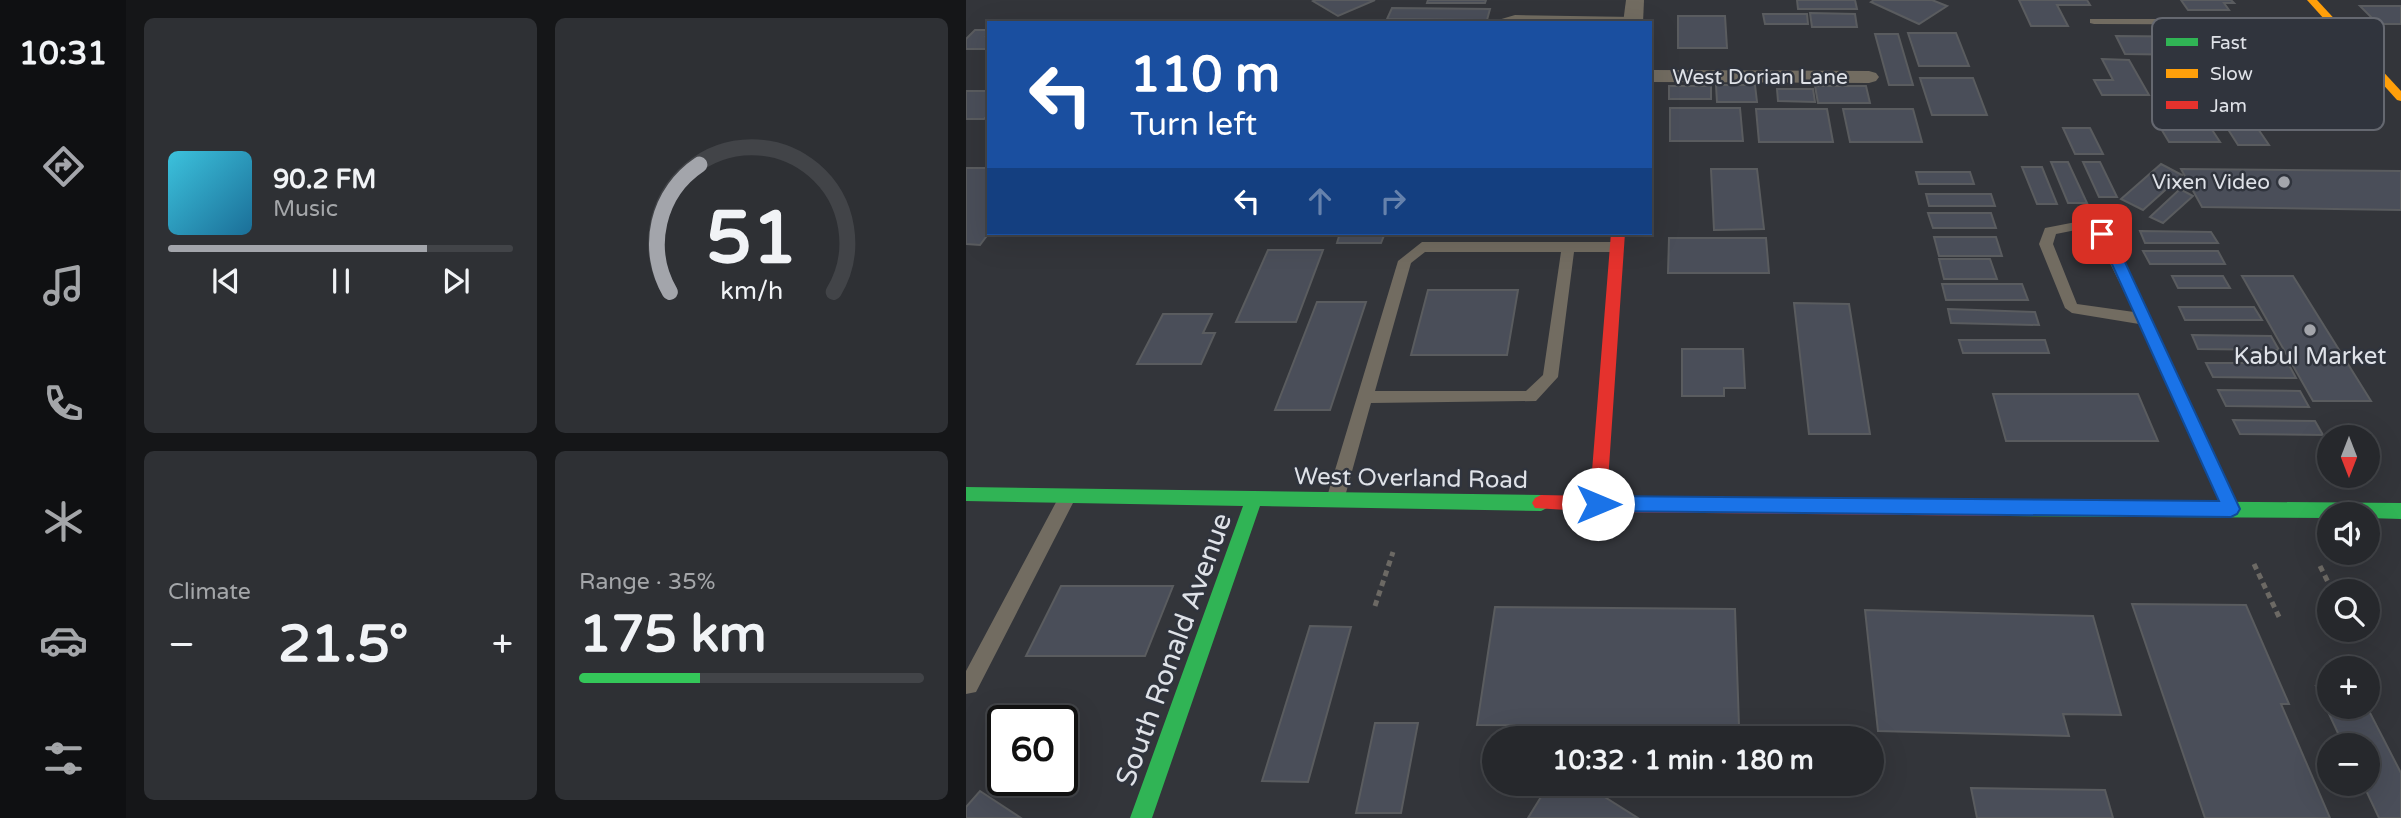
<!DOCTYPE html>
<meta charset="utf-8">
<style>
body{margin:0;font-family:"Varela Round",sans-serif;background:#2e3034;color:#f1f3f6;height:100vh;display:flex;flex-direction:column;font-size:26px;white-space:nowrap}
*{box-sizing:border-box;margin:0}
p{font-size:23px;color:#a4a6a9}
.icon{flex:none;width:38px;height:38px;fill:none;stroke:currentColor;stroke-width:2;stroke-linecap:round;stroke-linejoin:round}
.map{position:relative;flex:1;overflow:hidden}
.sheet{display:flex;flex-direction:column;gap:18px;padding:18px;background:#151618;width:840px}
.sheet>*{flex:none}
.hud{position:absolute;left:21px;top:21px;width:665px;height:214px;border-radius:0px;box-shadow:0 7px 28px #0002,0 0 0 2px #424448;background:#1a4fa0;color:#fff;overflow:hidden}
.needle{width:46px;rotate:180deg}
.tools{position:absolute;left:1351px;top:425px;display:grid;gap:14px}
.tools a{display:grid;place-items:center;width:63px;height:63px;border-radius:50%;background:#26282c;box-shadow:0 7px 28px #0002,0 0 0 2px #424448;font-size:35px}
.speed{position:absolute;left:21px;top:705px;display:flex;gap:14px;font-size:35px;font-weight:700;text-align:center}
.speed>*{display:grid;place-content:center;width:91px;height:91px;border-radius:50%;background:#26282c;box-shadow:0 7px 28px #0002,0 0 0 2px #424448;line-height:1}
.speed .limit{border:4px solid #111;border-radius:10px;background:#fff;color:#111}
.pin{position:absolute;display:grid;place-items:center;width:60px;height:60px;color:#fff;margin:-30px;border-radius:14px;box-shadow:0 4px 10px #0006}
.me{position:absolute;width:77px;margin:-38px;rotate:90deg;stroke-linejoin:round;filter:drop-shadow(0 0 5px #0008)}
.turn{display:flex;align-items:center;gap:24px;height:147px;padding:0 28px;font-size:32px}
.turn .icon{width:91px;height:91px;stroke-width:2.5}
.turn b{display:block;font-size:49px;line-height:60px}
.lanes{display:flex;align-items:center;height:66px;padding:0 28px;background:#0003;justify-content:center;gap:35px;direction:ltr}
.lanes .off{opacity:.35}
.big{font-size:52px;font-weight:700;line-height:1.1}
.sheet .widget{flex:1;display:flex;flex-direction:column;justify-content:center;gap:10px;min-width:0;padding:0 24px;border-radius:10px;background:#2e3034}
.sheet .dial{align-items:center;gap:0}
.dial svg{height:182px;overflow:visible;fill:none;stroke:#424448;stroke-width:7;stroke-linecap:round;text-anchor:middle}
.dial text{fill:#f1f3f6;stroke:none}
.song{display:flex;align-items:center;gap:21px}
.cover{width:84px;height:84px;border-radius:10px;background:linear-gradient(135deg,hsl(190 70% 55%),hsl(200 70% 35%))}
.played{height:7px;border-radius:4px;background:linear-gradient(90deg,#a3a5ab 75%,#424448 75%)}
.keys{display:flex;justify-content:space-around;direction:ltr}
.heat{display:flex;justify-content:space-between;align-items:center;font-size:38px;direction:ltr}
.charge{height:10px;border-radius:5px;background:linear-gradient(90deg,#34c759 35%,#424448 0)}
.sheet .tiles{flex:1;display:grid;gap:18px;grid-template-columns:repeat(2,1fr)}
.trip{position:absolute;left:516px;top:726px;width:402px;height:70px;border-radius:35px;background:#26282c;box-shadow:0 7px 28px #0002,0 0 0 2px #424448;font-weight:700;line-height:70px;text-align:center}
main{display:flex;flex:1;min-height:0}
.menu{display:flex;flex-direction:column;width:126px;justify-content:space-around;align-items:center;background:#0f1012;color:#a4a6a9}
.menu .icon{width:49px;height:49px}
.menu .selected{color:#a3a5ab}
.menu b{font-size:32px;color:#f1f3f6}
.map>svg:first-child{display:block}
</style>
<main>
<nav class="menu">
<b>10:31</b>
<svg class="icon selected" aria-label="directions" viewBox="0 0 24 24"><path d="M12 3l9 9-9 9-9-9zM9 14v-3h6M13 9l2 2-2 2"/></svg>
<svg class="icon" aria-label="music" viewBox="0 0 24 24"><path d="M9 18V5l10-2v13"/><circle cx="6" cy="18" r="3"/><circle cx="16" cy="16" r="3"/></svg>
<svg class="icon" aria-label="phone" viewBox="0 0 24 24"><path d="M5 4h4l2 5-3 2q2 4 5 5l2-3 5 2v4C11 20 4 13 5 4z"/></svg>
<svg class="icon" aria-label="climate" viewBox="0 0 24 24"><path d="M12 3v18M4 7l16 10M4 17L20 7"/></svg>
<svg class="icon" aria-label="car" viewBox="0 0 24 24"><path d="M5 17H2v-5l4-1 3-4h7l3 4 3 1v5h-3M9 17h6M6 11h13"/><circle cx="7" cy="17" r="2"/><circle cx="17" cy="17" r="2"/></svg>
<svg class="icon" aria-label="filters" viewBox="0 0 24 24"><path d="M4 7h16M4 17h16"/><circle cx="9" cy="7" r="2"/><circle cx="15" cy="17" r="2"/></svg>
</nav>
<section class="sheet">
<div class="tiles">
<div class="widget">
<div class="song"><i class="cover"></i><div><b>90.2 FM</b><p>Music</p></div></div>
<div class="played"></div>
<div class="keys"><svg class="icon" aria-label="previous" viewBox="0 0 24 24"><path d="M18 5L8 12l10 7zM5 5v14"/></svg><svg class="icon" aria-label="pause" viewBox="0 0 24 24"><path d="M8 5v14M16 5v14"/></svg><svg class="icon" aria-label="next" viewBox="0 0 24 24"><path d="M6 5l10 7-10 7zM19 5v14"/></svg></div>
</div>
<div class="widget dial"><svg viewBox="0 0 100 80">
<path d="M14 69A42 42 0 1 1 86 69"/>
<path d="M14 69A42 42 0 0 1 27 13" stroke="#a3a5ab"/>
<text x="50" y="56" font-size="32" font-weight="700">51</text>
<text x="50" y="72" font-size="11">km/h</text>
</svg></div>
<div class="widget"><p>Climate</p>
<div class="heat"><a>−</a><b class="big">21.5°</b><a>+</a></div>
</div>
<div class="widget"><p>Range · 35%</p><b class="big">175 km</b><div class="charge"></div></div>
</div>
</section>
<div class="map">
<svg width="1435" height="818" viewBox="0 0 1435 818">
<rect width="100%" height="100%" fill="#33353a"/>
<g fill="#4a4e59" stroke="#5a5c5f" stroke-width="2">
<path d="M349,0h60l-37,16 -25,-15z"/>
<path d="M462,0h58l-1,3h-58z"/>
<path d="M831,0h58l2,9h-59z"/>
<path d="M908,0h58l15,6 -28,18 -48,-22z"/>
<path d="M1053,0h68l3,5h-33l11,21h-37z"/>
<path d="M1215,0h50l3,3h-10l5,7h-41z"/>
<path d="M1394,6h41v18h-23z"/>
<path d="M426,8l98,1 -3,11 -100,-1z"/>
<path d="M844,13l45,1 2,13h-45z"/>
<path d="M797,14h44l1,10h-43z"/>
<path d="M712,16h47l2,32h-49z"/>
<path d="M9,30h14l-3,6h3v13h-23v-10z"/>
<path d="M942,33h48l13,33h-50z"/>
<path d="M909,34h23l15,51h-24z"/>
<path d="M1150,36l106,1 48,61 -49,-1 -28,-42 -68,-1z"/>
<path d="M1136,59l27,1 20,35h-47l-8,-15h19z"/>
<path d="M954,78h53l14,37h-55z"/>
<path d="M750,85h39l2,17h-40z"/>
<rect x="703" y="86" width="42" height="13"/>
<path d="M849,86h51l4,17h-52z"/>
<path d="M811,89h36l2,13 -37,-1z"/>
<path d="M0,91h23v23l-5,5h-18z"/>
<path d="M704,108h70l3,33h-73z"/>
<path d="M790,109h71l6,33h-74z"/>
<path d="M877,109h70l9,33h-72z"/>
<path d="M1191,122h50l13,20h-51z"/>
<path d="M1258,123h30l15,22h-31z"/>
<path d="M1097,128h27l13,26h-28z"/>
<path d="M1085,162h17l19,41h-19z"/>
<path d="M1117,162h17l17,35h-18z"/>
<path d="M1195,164l21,11 -39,35 -22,-11z"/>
<path d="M1056,167h20l15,37h-20z"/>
<path d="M0,168h23v65l-9,12 -14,-1z"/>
<path d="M745,169h46l7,60 -50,1z"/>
<path d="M1215,169l220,2v39l-199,-3z"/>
<path d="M950,172h54l4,12h-55z"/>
<path d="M1214,189l13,7 -30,27 -13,-6z"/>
<path d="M960,194h65l4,12h-66z"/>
<path d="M962,213h63l5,15h-63z"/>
<path d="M1174,231l71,1 7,11h-73z"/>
<path d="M374,233h45l-4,10h-44z"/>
<path d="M968,237h62l6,19h-63z"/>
<path d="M703,238h97l3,35h-101z"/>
<path d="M302,250h55l-27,72h-60z"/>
<path d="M1177,251h75l7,13h-75z"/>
<path d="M973,259h51l7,20h-53z"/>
<path d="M1206,276h51l7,12h-52z"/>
<path d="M1276,276h51l78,125h-58z"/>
<path d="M976,284h80l6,16h-82z"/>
<path d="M462,290h90l-11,65h-96z"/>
<path d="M351,302h49l-36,108h-55z"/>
<path d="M828,303l55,1 21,130h-61z"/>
<path d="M1213,307h75l8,13h-77z"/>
<path d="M982,309l87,3 4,13 -88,-2z"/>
<path d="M197,314h49l-9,19h12l-14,31h-64z"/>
<path d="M1226,335l79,1 8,14 -81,-1z"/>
<path d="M993,340h86l4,13h-86z"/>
<path d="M716,349h61l2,39h-21v8h-42z"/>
<path d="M1240,363h82l8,15 -83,-1z"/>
<path d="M1252,390l82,1 9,16 -83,-1z"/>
<path d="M1027,394h145l20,47h-152z"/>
<path d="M1267,420l82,1 8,14 -83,-1z"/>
<path d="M95,586h112l-28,70h-119z"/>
<path d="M1166,604l114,1 43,99h-8l49,114h-125z"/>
<path d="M529,607l240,2 4,117 -262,-1z"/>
<path d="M899,610l228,6 28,99 -58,-1 6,22 -191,-5z"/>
<path d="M344,626l41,1 -43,155 -46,-1z"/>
<path d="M1350,686h13v21h38l34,66v45h-22l-16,-34h5v-38h-24z"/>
<path d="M409,723h43l-17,90h-45z"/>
<path d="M583,784h35l54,34h-110z"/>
<path d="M1005,788l134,2 8,28h-136z"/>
<path d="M14,791l41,27h-55v-11z"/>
</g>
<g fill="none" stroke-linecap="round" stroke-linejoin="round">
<g stroke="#6c6964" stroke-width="5" stroke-dasharray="6 4.5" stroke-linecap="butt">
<path d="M1288,564l26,55"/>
<path d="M1354,566l13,26"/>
<path d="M409,606l18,-54"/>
</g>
<g fill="#726c61" fill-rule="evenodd">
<path d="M549,15l118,2 5,3 -4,3h-146z"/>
<path d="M1124,19h242l5,3 -5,3 -238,-1 -4,-1z"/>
<path d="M1110,222l31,9 18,31 115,247 -3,5 -6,3 -6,-3 -86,-190 -67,-11 -7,-5 -26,-64 6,-16zM1110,230l21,7 37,75 -57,-8 -24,-60 3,-10z"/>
<path d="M456,242h195l7,5 -7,5h-43l-16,125 -22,24 -165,2 -27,97 -3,5 -6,2 -6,-2 -3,-5 72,-239zM459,252h136l-18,123 -17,16h-151l36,-128z"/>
<path d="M102,489l6,2 3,5 -3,5 -98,191 -10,2v-23l96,-180z"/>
</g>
<g fill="#726c61" fill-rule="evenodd">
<path d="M660,0h18l-1,23h-20z"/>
<path d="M684,70l219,1 7,2 3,4 -3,4 -7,2 -219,-1z"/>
</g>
<g fill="#30b455" fill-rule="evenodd">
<path d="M0,487l575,8 6,3 3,5 -3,5 -6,3 -281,-5 -108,312h-22l113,-312 -277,-5z"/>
<path d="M1042,500l393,3v16l-33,-1v-4h-39v4l-321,-2 -6,-3 -3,-5 3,-5z"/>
</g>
<path fill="#ff9f0a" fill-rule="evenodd" d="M1341,0h10l84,91v10l-4,-1z"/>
<path fill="#e5322d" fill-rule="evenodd" d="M645,233h14l-18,263 401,4 6,3 3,5 -3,5 -6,3 -410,-4 -63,-4 -3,-5 3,-5 6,-3 49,1z"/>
</g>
<path fill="#1a73e8" stroke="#114b97" stroke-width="2" d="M1136,230l4,1 19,31 115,247 -3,5 -6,3 -633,-6 -6,-2 -2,-5 2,-6 6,-2 621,5 -108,-239 -16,-28z"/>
<g fill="#a3a5ab" stroke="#30343d" stroke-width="2.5">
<circle cx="1318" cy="182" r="7"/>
<circle cx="1344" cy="330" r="7"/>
</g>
<g text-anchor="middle" stroke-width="5" stroke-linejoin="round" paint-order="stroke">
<g font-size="21" fill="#dfe2e8" stroke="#30343d">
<text x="794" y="84">West Dorian Lane</text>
</g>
<g font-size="21" fill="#dfe2e8" stroke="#30343d" text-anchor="end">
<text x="1304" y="189">Vixen Video</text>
</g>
<g font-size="24" fill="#dfe2e8" stroke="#30343d">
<text x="1344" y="364">Kabul Market</text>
</g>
<g font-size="24" fill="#dfe2e8" stroke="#30343d">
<text transform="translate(445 478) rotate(1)" y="8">West Overland Road</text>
</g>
<g font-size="28" fill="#dfe2e8" stroke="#30343d">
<text transform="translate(207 649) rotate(-70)" y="10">South Ronald Avenue</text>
</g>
</g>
<rect x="1186" y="18" width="232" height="112" rx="10" fill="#30343d" stroke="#656870" stroke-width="2"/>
<rect x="1200" y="38" width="32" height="8" fill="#30b455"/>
<rect x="1200" y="69" width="32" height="9" fill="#ff9f0a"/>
<rect x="1200" y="101" width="32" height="8" fill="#e5322d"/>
<g font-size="19" fill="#dfe2e8">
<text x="1244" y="49">Fast</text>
<text x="1244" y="80">Slow</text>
<text x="1244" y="112">Jam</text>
</g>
</svg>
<div class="tools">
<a><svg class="needle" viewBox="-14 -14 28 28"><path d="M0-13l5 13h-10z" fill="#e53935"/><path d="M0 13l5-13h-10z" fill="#a4a6a9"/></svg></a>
<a><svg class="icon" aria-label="sound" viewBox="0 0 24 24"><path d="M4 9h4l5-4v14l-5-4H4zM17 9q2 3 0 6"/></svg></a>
<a><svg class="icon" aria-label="search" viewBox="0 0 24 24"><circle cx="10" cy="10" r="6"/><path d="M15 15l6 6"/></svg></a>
<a>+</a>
<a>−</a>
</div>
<div class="speed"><div class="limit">60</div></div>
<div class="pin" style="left:1136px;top:234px;background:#d93025"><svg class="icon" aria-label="arrive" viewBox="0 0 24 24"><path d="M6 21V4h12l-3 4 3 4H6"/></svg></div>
<svg class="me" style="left:632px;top:504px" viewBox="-20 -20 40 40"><circle r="19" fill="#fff"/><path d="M0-13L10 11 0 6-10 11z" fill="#1a73e8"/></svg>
<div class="trip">10:32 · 1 min · 180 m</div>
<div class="hud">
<div class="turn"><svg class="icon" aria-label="left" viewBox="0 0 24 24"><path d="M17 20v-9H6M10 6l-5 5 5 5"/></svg><div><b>110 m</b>Turn left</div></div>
<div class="lanes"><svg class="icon" aria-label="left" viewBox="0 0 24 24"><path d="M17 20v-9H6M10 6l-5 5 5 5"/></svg><svg class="icon off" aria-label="ahead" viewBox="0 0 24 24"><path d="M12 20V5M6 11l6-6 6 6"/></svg><svg class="icon off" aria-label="right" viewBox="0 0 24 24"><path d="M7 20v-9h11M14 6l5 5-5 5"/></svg></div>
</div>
</div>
</main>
